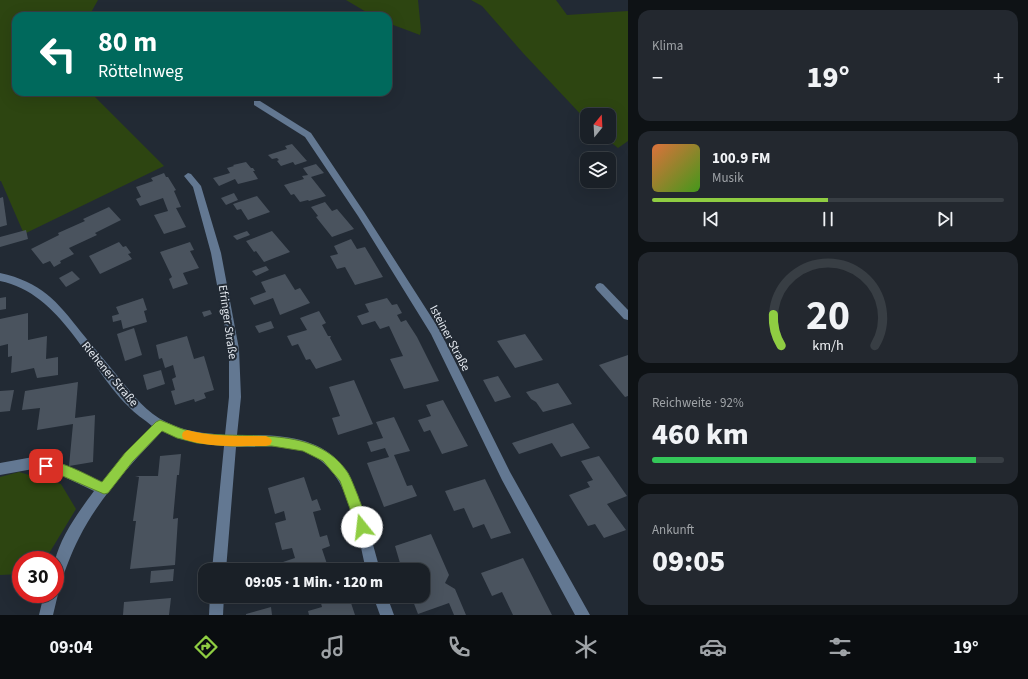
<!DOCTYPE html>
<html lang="de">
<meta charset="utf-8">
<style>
body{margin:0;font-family:"Source Sans 3",sans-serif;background:#23282f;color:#f1f3f6;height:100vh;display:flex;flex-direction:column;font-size:15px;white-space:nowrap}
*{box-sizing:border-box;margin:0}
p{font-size:13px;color:#9fa3a7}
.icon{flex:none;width:22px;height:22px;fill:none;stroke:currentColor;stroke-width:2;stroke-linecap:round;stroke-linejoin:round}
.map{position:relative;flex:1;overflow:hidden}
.panel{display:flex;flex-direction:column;gap:10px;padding:10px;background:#0e1215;width:400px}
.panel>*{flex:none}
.hud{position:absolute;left:12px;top:12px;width:380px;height:84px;border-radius:12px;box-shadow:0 4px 16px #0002,0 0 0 1px #383e44;background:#00695c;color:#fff;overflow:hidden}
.needle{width:26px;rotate:18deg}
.tools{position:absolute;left:580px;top:108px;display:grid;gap:8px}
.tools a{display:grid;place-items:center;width:36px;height:36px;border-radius:8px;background:#1a2027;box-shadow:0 4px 16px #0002,0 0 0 1px #383e44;font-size:20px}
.speed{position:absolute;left:12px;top:551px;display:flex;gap:8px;font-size:20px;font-weight:700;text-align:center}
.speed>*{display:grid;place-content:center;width:52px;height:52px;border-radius:50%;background:#1a2027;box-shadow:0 4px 16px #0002,0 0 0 1px #383e44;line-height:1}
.speed .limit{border:6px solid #d22;background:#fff;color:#111}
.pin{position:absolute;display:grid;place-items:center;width:34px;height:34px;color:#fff;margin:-17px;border-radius:8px;box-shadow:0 2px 6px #0006}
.me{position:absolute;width:44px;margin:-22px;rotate:344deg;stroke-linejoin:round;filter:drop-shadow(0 0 3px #0008)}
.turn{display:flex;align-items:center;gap:14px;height:84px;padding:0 20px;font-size:18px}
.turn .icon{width:52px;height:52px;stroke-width:2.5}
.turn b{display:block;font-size:28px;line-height:34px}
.big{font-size:30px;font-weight:800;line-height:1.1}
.panel .widget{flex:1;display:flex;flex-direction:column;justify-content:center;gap:6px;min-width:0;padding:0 14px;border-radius:12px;background:#23282f}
.panel .dial{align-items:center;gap:0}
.dial svg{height:104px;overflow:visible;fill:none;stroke:#383e44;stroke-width:7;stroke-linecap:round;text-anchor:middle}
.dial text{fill:#f1f3f6;stroke:none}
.song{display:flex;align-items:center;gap:12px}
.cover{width:48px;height:48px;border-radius:6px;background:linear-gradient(135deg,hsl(20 70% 55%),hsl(100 70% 35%))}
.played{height:4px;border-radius:2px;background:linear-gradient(90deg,#8fcd42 50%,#383e44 50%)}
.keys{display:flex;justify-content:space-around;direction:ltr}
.heat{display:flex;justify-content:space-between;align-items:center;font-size:22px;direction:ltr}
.charge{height:6px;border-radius:3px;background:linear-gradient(90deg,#34c759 92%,#383e44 0)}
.trip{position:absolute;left:198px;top:563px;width:232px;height:40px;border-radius:12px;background:#1a2027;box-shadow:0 4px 16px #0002,0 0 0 1px #383e44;font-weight:800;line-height:40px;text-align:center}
.dock{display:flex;height:64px;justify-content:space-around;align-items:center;background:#0a0d10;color:#9fa3a7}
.dock .icon{width:28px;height:28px}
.dock .selected{color:#8fcd42}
.dock b{font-size:18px;color:#f1f3f6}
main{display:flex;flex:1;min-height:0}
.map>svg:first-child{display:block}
</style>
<main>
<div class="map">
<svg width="628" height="615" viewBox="0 0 628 615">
<rect width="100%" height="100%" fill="#222a34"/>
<g fill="#2d4511">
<path d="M0,0h98l-9,16h-73v76h74l74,74 -140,68 -23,-53h-1z"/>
<path d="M346,0h72l3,30 -1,5 -32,-12v-7h-15z"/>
<path d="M471,0h85l11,15 61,-4v130l-10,7 -14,-11h5v-22h-22v6l-64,-68 -41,-47z"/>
<path d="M19,472l42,12 15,25 -31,51h-24v14l-21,1v-98z"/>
</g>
<g fill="#4a535e">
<path d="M292,144l15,17 -12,4 -2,-3 -12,4 -4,-5 2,-1 -2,-2 -5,1 -4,-4 19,-6 -2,-3z"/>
<path d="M246,162l5,6h2l2,3h-2l5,8 -20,5 -3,-5 -16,7 -6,-8 17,-5 -3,-5 7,-2 -1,-1z"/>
<path d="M316,164l8,9 -13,4 15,19 -17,5 -1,-1 -8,2 -6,-8 -3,1 -7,-10 20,-6 -2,-3 6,-1 -5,-7z"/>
<path d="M164,173l2,4h2l8,13 -2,1 7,16 -5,1 10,19 -22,7 -10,-19 14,-4 -5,-13 -23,8 -4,-7 5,-2 -5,-10 17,-6 -2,-3z"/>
<path d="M234,193l4,7 -12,5 -5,-7z"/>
<path d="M257,196l13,16 -22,8 -7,-11 -4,1 -4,-6z"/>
<path d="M3,197l4,28 -7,2v-29z"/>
<path d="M325,202l7,9 5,-2 17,20 -22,8 -16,-20 2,-1 -7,-9z"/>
<path d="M109,207l12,13 -26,13 2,2 -28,13 5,6 -14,7 1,2 -7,4 -4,-6 -7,3 -12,-15 28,-14 -1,-2 27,-12 -2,-2z"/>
<path d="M26,230l2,9 -28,8v-10z"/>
<path d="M247,231l3,4 -13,5 -4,-4z"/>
<path d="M272,231l18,21 -26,10 -8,-11 -2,1 -8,-11z"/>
<path d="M351,239l6,10 8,-2 18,30 -28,8 -10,-18 -8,2 -7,-13 8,-2 -4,-8z"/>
<path d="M119,242l4,5 3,-1 5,7 -3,1 4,5 -32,15 -11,-18z"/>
<path d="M190,242l4,8 -4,1 9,17 -16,5 5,11 -15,5 -4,-10 3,-2 -12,-25z"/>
<path d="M266,266l3,4 -13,6 -4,-5z"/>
<path d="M72,271l8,8 -14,8 -7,-9z"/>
<path d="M285,274l10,16 5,-2 10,15 -30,12 -7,-17 -19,7 -4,-7 16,-6 -5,-10z"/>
<path d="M6,297v12l-6,1v-12z"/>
<path d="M143,298l4,12 -3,1 3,11 -24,7 -2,-9 -8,2 -1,-6 7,-2 -3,-7z"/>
<path d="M387,298l5,7 5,-1 5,9 -5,2 4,7 5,-2 11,17 22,44 -35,8 -14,-30 13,-3 -14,-30 -9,3 -5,-8 -13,4 -5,-9 12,-4 -4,-8z"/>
<path d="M210,310l2,4 -8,3 -2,-5z"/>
<path d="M319,311l7,12 -4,2 6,11h3l-1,2 12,22 -26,9 -6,-10 -4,1 -8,-16 -6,2 -5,-10 20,-6 -7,-12z"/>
<path d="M28,313v27l19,-4 -1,23 12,-2v18l-21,3 -3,-10 -23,5 1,-17 -4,1v-13l-8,2v-27z"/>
<path d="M271,321l3,7 -15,5 -4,-7z"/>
<path d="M134,328l8,27 -17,6 -8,-27z"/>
<path d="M525,334l18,26 -28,8 -18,-27z"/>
<path d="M187,336l7,23 10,-3 10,34 -10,3 2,5 -11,4 -1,-3 -19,6 -4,-14 4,-1 -3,-11 4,-2 -3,-12 -8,3 -3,-10 -3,1 -3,-14z"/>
<path d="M628,355v41l-3,1 -26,-32z"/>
<path d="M161,370l4,14 -18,6 -4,-15z"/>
<path d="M498,376l13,21 -16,5 -12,-22z"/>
<path d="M354,380l19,44 -35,11 -6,-17 8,-2 -11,-29z"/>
<path d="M78,382l-3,36 20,-3 -2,47 -24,4 4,-42 -36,6 3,-22 -18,2 3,-19z"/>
<path d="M558,383l14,21 -29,8 -7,-10 -5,-3 -5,-7z"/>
<path d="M14,390l-4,21 -10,1v-21z"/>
<path d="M443,400l25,46 -26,8 -12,-24 -6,2 -6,-12 13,-4 -5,-11z"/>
<path d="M394,417l16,34 -16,4 13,31 5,-1 5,11 -33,11 -17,-44 22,-6 -4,-9 -14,4 -4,-10 16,-4 -7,-16z"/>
<path d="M573,423l17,25 -29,9 -9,-14 -33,11 -7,-11z"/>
<path d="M181,454l-2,21h-2l-4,44 5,-1 -3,47 -45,4 6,-48h-3l6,-44 -4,-1h23l2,-20z"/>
<path d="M599,456l28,40 -20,8 19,26 -22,8 -9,-14 -7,2 -19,-31 21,-8 -3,-5 6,-2 -12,-19z"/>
<path d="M304,477l8,24 5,-2 4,11 -8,2 7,25 7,-2 3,11 -8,3 7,21h-44l-2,-8 12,-4 -3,-10 -10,2 -7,-27 11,-3 -2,-9 -9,3 -7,-26z"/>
<path d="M485,479l26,54 -20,6 -7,-15 -11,4 -9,-20 -10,3 -9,-20z"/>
<path d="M431,534l18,41 -4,8 10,6 11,26h-12l-5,-12 -31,11 -7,-18h12v-26h-21l-7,-24z"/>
<path d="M523,558l29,57h-39l-11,-23 -10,4 -11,-23z"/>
<path d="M174,569l-1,12 -23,2 1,-12z"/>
<path d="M319,596h23l1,3 6,-2 6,18h-46l-1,-4 14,-4z"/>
<path d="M171,598l-2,17h-46l1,-13z"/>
<path d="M271,607l1,8h-26v-1z"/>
</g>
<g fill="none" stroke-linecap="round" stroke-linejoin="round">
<g fill="#637892" fill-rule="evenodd">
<path d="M254,101h6l51,32 53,79 75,117 71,143 80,143h-15l-73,-135 -71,-146 -73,-118 -53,-79 -51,-32z"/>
<path d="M188,173l3,1 10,12 20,67 18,96 2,48 -4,38c35,0 76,-1 102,27 4,5 9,9 11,15l14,35 16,58h-14c-10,-42 -16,-102 -63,-119 -21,-7 -46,-4 -67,-4l-10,123h-14l12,-124c-23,-2 -42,-5 -62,-15 -31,33 -63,67 -83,107 -8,15 -13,31 -19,46l-5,2c0,-8 -1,-17 0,-25 5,-24 25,-51 39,-70l-36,-17 -25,-5 -33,6v-12l33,-6 26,5 43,20 50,-56c-8,-7 -17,-12 -24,-20 -40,-40 -67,-113 -128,-125v-8c41,9 57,28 81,59 13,16 26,31 39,47 13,16 27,34 46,43 19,10 38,11 59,13l4,-38v-48l-18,-96 -18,-66 -9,-11z"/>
<path d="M600,283l3,1 25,26v10l-4,-1 -27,-29 -2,-3 2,-3z"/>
<path d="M55,589l3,5 -5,21h-14l5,-21h11z"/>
<path d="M210,596h14l-1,19h-14z"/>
<path d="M373,596h14l7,19h-14z"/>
</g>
</g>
<path fill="#8fcd42" stroke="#5d852b" d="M160,420c13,5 24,11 38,13 49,7 118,-9 150,40 4,7 7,16 10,23 3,10 12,25 8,35l-4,2 -4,-2 -18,-50 -17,-20 -20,-10 -31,-5h-42l-33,-3 -20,-5 -15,-7 -29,30 -25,32 -4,1 -46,-20 -16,-4 -1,-4 1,-4c14,-5 47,14 60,20l23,-29 31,-31z"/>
<path fill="#f59e0b" d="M187,430c26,7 53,6 79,6l4,2 2,3 -2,4 -4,1c-27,0 -57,2 -83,-7l-1,-4 1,-3z"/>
<g text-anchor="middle" stroke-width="4" stroke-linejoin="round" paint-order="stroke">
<g font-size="12" fill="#e5eaf1" stroke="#222a34">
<text transform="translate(228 322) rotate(82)" y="4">Efringer Straße</text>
<text transform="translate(450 338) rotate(62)" y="4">Isteiner Straße</text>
<text transform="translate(110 374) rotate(50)" y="4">Riehener Straße</text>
</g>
</g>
</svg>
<div class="tools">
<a><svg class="needle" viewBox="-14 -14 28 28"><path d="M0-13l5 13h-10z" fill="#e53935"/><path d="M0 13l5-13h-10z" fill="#9fa3a7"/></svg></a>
<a><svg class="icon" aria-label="layers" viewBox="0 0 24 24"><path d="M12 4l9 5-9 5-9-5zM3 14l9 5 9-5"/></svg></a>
</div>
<div class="speed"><div class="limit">30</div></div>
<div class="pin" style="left:46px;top:466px;background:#d93025"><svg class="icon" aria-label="arrive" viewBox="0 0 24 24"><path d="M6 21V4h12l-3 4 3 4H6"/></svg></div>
<svg class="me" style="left:362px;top:527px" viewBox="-20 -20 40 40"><circle r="19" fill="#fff"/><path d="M0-13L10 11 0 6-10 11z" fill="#8fcd42"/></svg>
<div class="trip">09:05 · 1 Min. · 120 m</div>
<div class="hud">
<div class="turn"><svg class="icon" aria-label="left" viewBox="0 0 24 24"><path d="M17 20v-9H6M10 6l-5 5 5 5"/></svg><div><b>80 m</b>Röttelnweg</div></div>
</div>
</div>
<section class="panel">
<div class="widget"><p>Klima</p>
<div class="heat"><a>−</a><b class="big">19°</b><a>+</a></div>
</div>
<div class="widget">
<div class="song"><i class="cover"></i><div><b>100.9 FM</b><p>Musik</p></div></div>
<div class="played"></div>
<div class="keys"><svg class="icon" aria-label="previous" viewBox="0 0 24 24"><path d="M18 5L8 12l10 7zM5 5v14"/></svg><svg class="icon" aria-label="pause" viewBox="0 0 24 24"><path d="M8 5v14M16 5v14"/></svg><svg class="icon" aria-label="next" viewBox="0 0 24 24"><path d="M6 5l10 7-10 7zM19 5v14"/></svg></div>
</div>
<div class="widget dial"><svg viewBox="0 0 100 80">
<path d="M14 69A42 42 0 1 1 86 69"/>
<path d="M14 69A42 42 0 0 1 8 45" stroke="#8fcd42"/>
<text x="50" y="56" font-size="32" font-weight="700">20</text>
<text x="50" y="72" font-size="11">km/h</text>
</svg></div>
<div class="widget"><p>Reichweite · 92%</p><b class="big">460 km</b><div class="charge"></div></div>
<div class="widget"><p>Ankunft</p><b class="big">09:05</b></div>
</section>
</main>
<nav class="dock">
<b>09:04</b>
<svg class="icon selected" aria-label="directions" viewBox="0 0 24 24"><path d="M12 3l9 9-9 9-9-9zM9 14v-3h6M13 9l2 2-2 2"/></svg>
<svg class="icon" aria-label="music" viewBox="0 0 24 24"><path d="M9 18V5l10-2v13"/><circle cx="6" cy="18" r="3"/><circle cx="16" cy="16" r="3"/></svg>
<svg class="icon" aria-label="phone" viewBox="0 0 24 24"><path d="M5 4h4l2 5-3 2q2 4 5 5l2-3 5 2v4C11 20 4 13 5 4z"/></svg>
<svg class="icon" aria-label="climate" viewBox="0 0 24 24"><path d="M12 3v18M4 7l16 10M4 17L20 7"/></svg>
<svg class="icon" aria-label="car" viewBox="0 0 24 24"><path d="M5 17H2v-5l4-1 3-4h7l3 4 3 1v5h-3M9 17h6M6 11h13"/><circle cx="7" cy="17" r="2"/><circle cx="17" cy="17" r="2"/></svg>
<svg class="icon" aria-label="filters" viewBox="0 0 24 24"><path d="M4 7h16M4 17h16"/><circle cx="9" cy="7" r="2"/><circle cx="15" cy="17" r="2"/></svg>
<b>19°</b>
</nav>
